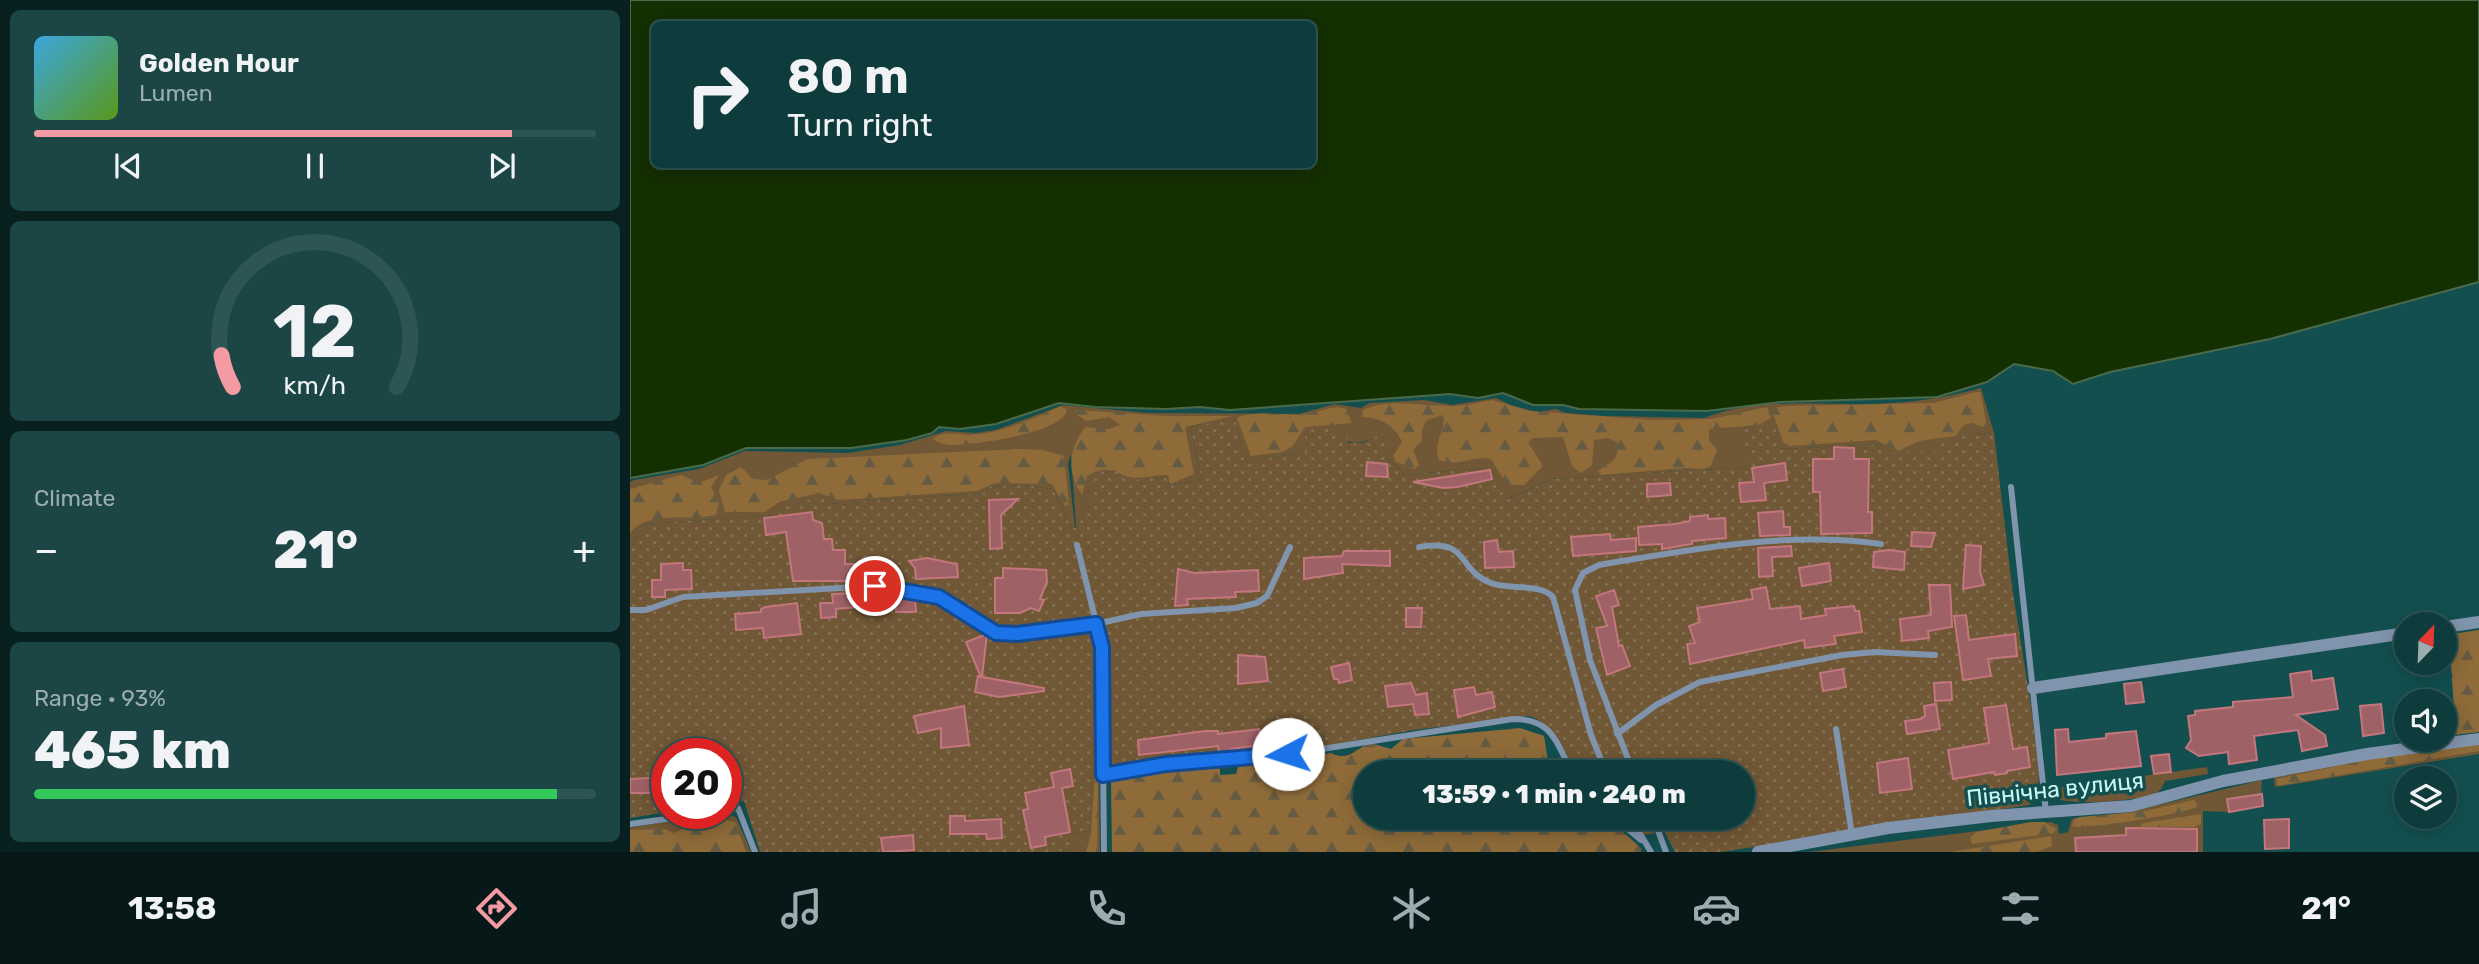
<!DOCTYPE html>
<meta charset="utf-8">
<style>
body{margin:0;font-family:Rubik,sans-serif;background:#1c4646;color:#f1f3f6;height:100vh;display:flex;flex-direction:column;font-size:26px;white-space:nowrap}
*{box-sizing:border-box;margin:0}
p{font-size:23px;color:#9badaf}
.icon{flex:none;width:38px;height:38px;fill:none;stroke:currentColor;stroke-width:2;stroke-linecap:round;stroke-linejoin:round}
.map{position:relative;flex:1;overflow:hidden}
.sheet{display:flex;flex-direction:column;gap:10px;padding:10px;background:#082020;width:630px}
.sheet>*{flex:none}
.top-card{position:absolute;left:21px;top:21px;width:665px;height:147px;border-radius:10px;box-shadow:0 4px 18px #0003,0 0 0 2px #2e5555;background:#0e3b3b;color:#f1f3f6;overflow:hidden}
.needle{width:46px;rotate:23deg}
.buttons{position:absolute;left:1764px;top:612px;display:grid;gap:14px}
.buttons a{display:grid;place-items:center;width:63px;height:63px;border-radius:50%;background:#0e3b3b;box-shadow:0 4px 18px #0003,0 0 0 2px #2e5555;font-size:35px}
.speed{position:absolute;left:21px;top:738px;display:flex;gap:14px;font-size:35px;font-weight:700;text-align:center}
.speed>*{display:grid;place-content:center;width:91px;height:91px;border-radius:50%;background:#0e3b3b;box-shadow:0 4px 18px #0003,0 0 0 2px #2e5555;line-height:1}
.speed .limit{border:10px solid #d22;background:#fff;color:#111}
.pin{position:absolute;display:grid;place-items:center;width:60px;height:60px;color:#fff;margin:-30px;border:4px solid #fff;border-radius:50%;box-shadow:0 2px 7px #0007}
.me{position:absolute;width:77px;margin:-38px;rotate:265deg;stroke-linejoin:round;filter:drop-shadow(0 0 5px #0008)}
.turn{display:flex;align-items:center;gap:24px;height:147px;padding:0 21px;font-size:32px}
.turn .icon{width:91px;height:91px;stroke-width:2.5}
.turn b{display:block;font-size:49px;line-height:60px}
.big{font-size:52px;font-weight:800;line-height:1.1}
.sheet .tile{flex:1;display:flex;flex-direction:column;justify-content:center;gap:10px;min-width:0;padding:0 24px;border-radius:10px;background:#1c4646}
.sheet .dial{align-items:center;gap:0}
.dial svg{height:182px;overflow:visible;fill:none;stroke:#2e5555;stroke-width:7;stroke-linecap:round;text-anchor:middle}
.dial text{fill:#f1f3f6;stroke:none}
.song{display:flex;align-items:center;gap:21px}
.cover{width:84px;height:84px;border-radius:10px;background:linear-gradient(135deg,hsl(200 70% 55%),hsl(90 70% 35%))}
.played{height:7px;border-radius:4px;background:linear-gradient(90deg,#f49aa2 85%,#2e5555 85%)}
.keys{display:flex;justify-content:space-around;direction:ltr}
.heat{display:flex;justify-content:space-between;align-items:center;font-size:38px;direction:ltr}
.charge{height:10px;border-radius:5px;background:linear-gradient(90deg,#34c759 93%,#2e5555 0)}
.trip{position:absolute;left:723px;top:760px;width:402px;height:70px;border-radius:35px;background:#0e3b3b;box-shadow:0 4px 18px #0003,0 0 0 2px #2e5555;font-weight:800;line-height:70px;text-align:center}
.menu{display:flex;height:112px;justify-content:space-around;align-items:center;background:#061818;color:#9badaf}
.menu .icon{width:49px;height:49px}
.menu .active{color:#f49aa2}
.menu b{font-size:32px;color:#f1f3f6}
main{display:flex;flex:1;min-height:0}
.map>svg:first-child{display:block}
</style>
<main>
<section class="sheet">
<div class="tile">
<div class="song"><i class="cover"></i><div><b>Golden Hour</b><p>Lumen</p></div></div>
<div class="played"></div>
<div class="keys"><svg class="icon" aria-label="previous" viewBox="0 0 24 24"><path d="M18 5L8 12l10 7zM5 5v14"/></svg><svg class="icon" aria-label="pause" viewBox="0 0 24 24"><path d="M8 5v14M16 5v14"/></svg><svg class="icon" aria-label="next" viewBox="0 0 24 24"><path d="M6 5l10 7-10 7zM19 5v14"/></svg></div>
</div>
<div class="tile dial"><svg viewBox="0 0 100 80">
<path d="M14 69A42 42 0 1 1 86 69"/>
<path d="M14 69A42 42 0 0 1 9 55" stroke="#f49aa2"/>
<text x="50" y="56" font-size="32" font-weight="700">12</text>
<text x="50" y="72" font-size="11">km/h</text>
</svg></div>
<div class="tile"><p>Climate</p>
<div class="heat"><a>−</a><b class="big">21°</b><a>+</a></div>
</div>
<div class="tile"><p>Range · 93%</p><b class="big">465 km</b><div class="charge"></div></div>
</section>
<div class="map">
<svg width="1849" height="852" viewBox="0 0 1849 852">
<defs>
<pattern id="forest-firs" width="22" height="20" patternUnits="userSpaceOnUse" patternTransform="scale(1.75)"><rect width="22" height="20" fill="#8e6b39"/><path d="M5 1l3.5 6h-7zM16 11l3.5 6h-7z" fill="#655a42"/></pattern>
<pattern id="garden-dots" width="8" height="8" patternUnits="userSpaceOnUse" patternTransform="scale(1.75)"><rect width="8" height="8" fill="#705735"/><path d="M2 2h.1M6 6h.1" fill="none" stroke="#837053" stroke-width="1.8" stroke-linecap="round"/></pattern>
</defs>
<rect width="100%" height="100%" fill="#134f4f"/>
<g fill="#705735">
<path d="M1351,388l13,45 -23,1 -30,18h-54l-3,-8 -104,5 -6,-24 -31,3 6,39 -197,12 -45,20 -24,-31 -78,7 -18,-18 -8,-22c-15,8 -26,12 -40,1l-1,-8 -33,24 -60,10 -10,-43 -45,8 12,52 -33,7 -2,-10c-47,6 -63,13 -91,52l-5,-74 -3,10 7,64 -4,-1 -18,-38 -30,-4 -34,2 -3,6 -123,8 -13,4 -21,-2 -53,12 -132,9 -14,25v-67l4,-2 65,-11 46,-18 103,2 52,-8 46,-14 29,2 21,-3 67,-25 85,8 151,1 36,-10 26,4 9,-5 54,-3 28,5 44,-7 17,8 25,6 18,-3 10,4 39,3 99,2c42,-17 94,-15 138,-14 47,1 94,-3 139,-16z"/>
<path d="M1849,744v10l-204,33 -1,-10 96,-19z"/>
<path d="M1577,767l1,7 -43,7c-3,6 -4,10 -10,13 -17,7 -91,13 -105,2l-3,-12 9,4z"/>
<path d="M461,774h8l1,78h-44l17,-3 -4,-15 20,-3z"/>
<path d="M1632,780l-1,13 -34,6 1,13 -25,-1v41h-394l242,-30 7,3 1,9 9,-2 4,-13 57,-7z"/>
<path d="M96,814l10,3 15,35h-121v-25z"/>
</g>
<g fill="url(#forest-firs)">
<path d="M1346,392h5l6,37 -14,-6 -9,2 -9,11 -36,5 -21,10 -22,-11 -86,6 -7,-4 -10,-29 1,-5 9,-2 150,-3z"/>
<path d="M862,400l38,11 125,9 56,-1 56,-12 4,11 -13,7 -49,4v11l8,10 -6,16 -7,3 -20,-1 -83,7 -3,-4c14,-10 21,-10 19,-29l-9,-4 -14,2 -2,25 -11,8 -9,-7 -9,-29 -30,1 -5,4 15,24 -19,19h-17l-16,-26c-20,-4 -32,9 -52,1 -7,-19 8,-30 4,-45l-16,5 -5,10v11l-9,9 6,15 -4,4 -19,-7 -3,-6 9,-14c-8,-18 -22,-24 -40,-25l1,-7c28,-13 62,-3 91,-4 13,0 26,-4 38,-6z"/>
<path d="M431,406l6,4c-5,23 -91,35 -113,35 -9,0 -14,-2 -21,-6 11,-9 25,-4 38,-4 29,-1 64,-17 90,-29z"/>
<path d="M708,407l8,2 6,14 -47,4 -12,19 -11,6 -31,4 -14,-38c14,-8 45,-3 62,-3 13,0 25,-7 39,-8z"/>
<path d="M447,410l90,6h65l-47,11 9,47 -24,10 -2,-9c-11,-1 -29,5 -39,2 -20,-6 -21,-12 -42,-1l-5,19c-16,-23 -13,-46 3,-68l24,2 11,-4 -11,-8 -23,4 -10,-7z"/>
<path d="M388,449l25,1 21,6 5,49 -4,1 -13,-22 -57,-1 -18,8 -139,9 -19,-7 -40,9 -14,10h-40l-6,-22 7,-15 15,-8 12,12 14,1 40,-21z"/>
<path d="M51,475l18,8 20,-8 -8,12 8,15 -3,13c-26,7 -68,-6 -86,18v-44z"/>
<path d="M1849,630v102l-34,4 8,-5 2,-10 -6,-84 -4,-2z"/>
<path d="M890,728l24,8 4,25 12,3 6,8h-201v45h241l35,31v4h-529l-1,-72 109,-15v10l16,-1 2,-7 4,-3 89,-11c17,9 24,-4 39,-10l21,6 12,-10z"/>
<path d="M1849,745v6l-202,35v-7l97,-21z"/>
<path d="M465,775l3,2 -1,75h-11l5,-18z"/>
<path d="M1564,800l4,6c-11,8 -115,24 -126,20l2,-7 6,-2 60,-5z"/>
<path d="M1571,814v10l-5,3h-47l-7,25 -2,-26 3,-3z"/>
<path d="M85,817l20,5 11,30h-116v-22l36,-1 7,4z"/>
<path d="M1401,822h14l11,7 -2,4 -82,11 -2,-6 6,-6z"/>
<path d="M1421,836l1,10 -16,6h-86z"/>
</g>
<path fill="url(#garden-dots)" d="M605,418l10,44 60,-10v-23l33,-2 1,9h8l1,7h15l16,-8 6,3 2,19 18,18 78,-7 25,31 44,-20 197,-12 -7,-39 32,-4 7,25 103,-5 4,8h53l1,-10 29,-8 23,-1 18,154 19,119 8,65 -1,26 -9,8 -308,47h-46l-13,-25 -10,7 -18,1 -17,-18h126v-45h-167c-12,-22 -21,-48 -47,-56l-115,14 -105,19 -144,12 -73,13 -3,57 -19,3 3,15 -17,3h-296l-16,-51 -18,3v-50h-59v58l-37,6v-269l14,-25 131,-9 5,-10 45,-8 4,6 21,2 13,-4 123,-8 3,-6 34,-2 30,4 18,38 5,1 15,-22 -1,-28 10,-6 15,-2 12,11 40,-5 2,10 33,-7 -12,-52z"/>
<path fill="#142f00" stroke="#4a6b4a" stroke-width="2" fill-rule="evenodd" d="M0,0h1849v282l-209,57 -160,33 -37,12 -20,-13 -39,-7 -27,18 -50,15 -156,5 -74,9 -128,-2 -16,-4h-30l-30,-12 -25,5 -28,-4 -220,16 -30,-3 -34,2 -71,-2 -36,-4 -63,21 -36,5 -21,-2 -7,6 -25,7 -56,8h-105l-43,17 -73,13zM24,24h658v140h-658z"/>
<g fill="#9e6166" stroke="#c4767d" stroke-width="2">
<path d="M1204,447l20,1v11h15l-1,53h4v21l-51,1 -1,-42h-7v-33h21z"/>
<path d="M737,462l20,2 1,13 -22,-1z"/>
<path d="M1155,463l2,17 -23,3 2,17 -25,2 -2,-19 15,-1 -2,-14z"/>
<path d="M860,470l2,9 -34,8 -15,1 -30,-6z"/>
<path d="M1040,483l1,12 -24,2v-13z"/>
<path d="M388,499l-17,16 1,33 -12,1 -1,-49z"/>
<path d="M1153,511l1,16h6v8l-30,1 -2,-23z"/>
<path d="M182,512l1,8 9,3 2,16h8l1,11h12v14h17l1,17h-70l-7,-49 -20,3 -2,-17z"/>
<path d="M1078,515v4l17,-1 1,20 -34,3v3l-30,5v-5l-23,1 -1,-18 37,-3 15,-3v-4z"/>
<path d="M1282,532l23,1 -4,14 -20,-1z"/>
<path d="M980,534l1,6 25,-2v13l-63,5 -2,-19z"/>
<path d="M867,540l2,12 14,-1 1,16 -29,1 -1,-26z"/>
<path d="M1336,545l15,1 -1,25 4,14 -21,4z"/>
<path d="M1161,546l1,10 -20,1 1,19 -14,1 -1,-29z"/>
<path d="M1259,550l16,2 -1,18 -31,-3 1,-15z"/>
<path d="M714,551h46v15l-48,-2 1,9 -39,6v-21l38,-2z"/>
<path d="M297,558l30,6 1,13 -42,2 -1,-11 -6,-7z"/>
<path d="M53,563v7h8l1,19 -27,1v7h-13v-17h9v-16z"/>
<path d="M1199,563l2,18 -29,5 -3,-18z"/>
<path d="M373,568l43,2 1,12 -7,17 4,1 -5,11 -8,-3 -11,5h-25v-35h8z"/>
<path d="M548,569l16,4 64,-3 1,21 -24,1 1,5 -49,2 1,6 -13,1z"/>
<path d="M1299,585h21l2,42 -24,4 1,7 -27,3 -2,-22 31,-4z"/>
<path d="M1136,587l4,22 30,-3 1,13 25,-4 -1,-6 29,-3 1,5h4l3,21 -28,4 2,8 -31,4 -1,-8 -114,24 -3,-20 8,-1 -6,-17 11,-4 -3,-14 56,-9 -2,-9z"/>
<path d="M984,590l5,15 -7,2 7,39 3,-1 8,21 -23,9 -11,-47 11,-2 -11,-30z"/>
<path d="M227,593l1,14 -22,2v8l-15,1 -1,-15h13l-1,-9z"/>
<path d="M266,597l19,2 1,13h-20z"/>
<path d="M167,603l4,31 -37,4 -1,-10 -27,2 -1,-16 26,-2v-3l4,-2z"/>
<path d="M776,608h16l-1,19h-15z"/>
<path d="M1336,615l3,25 46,-6 2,22 -29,3 3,17 -28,4 -9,-64z"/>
<path d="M357,634l-5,43 62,11v3l-45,6 -24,-5 3,-16 3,1 -15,-35z"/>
<path d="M608,655l27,2 3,24 -30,3z"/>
<path d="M719,663l3,17 -13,3 -1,-4h-4l-3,-12z"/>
<path d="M1213,669l3,18 -23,4 -3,-18z"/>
<path d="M1681,671l1,10 21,-3 5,31 -42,6 29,20 2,11 -25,5 -4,-21 -44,6 3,24 -28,4 -1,-12 -29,4 -13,-8 5,-8 -3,-24 7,-1v-4l38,-4v-5l60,-5 -3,-23z"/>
<path d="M1321,682l1,18 -17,1 -1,-18z"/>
<path d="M1511,682l3,20 -18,2 -2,-20z"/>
<path d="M781,683l5,12 11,-2 2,21 -14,1 -2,-11 -25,3 -3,-21z"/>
<path d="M844,687l2,8 16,-3 3,15 -37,10 -4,-27z"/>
<path d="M1306,704l4,25 -33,5 -2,-13 16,-2 4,-3 -1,-10z"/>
<path d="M1751,704l3,29 -21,3 -3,-30z"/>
<path d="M1376,705l7,44 14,-2 3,20 -23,4v2l-12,2 -1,-3 -41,7 -5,-29 41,-7 -5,-35z"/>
<path d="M334,706l5,39 -28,3v-20l-23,5 -4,-17z"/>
<path d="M629,729l2,16 -30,4 1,3 -13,1 -1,-7 -79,9 -1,-15 67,-9h13v3z"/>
<path d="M1438,729l1,13 37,-4v-4l30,-3 5,35 -84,9 -2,-45z"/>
<path d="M1539,754l2,18 -17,2 -3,-18z"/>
<path d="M1278,758l4,31 -32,4 -3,-30z"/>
<path d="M440,769l3,17 -11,2 8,44 -25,5 1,8 -15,3 -8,-38 5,-1 -3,-16 29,-6 -3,-14z"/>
<path d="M37,777v16h-37v-14z"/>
<path d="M1632,794l1,12 -34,6 -2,-13z"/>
<path d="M320,816h15v5l36,-2 1,19 -15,1 -1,-5h-36z"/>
<path d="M1659,819v29l-24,1 -1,-29z"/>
<path d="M1496,828l71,1v23h-121l-1,-14 51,-3z"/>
<path d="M283,835l1,15 -31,2 -2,-14z"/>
</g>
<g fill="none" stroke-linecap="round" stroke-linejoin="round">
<g stroke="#8094ad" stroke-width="6">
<path d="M1381,487l35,325"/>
<path d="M447,545l25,102 2,205"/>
<path d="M789,547c52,-9 37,23 72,36 17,7 50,0 62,14l38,138 15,37"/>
<path d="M0,610h16l37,-13 192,-11 63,11 58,36 21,1 79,-10 45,-10 95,-6 21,-5 10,-7 23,-49"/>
<path d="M1206,729l16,106"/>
<path d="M987,734l39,-29 44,-23 142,-27 33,-3 60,3"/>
<path d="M1003,772l-43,-112 -15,-70 8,-17 16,-8c93,-16 188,-34 282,-21"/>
<path d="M473,775l63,-11 143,-13 204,-32c40,0 42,22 59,53"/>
<path d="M96,810l12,-2 17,44"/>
<path d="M983,817l28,23"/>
<path d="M1000,817l21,35"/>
<path d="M1023,817l13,35"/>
<path d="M0,824l72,-10"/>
</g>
<g stroke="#8094ad" stroke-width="12">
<path d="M1815,627l34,-5"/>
<path d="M1403,688l373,-55"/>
<path d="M1128,852l130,-24 103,-12 140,-10 92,-25 144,-27 112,-15"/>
</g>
</g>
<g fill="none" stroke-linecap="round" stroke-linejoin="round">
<defs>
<path id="route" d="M245,586l64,11 57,36 21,1 79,-10 6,23 1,128 63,-11 122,-10"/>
</defs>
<use href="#route" stroke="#114b97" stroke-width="18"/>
<use href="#route" stroke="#1a73e8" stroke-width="12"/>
</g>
<g text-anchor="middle" stroke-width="7" stroke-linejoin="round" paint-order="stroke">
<g font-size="23" fill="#c8f8f7" stroke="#134f4f">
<text transform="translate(1425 789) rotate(-6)" y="8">Північна вулиця</text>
</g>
</g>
</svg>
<div class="buttons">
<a><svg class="needle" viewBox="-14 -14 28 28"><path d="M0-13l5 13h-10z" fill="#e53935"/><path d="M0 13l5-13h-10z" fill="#9badaf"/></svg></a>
<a><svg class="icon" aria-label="sound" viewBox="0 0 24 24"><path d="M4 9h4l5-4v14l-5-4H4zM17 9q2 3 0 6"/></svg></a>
<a><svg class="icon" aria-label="layers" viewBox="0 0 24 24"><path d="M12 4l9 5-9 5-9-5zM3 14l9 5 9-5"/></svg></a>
</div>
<div class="speed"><div class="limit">20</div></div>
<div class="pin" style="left:245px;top:586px;background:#d93025"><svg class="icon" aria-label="arrive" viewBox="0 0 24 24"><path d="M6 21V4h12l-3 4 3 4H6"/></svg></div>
<svg class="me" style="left:658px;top:754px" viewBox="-20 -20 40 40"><circle r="19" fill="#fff"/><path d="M0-13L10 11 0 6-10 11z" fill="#1a73e8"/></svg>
<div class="trip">13:59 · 1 min · 240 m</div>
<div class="top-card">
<div class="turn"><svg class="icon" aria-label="right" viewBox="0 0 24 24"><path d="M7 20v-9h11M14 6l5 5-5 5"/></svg><div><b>80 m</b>Turn right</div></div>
</div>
</div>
</main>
<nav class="menu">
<b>13:58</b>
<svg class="icon active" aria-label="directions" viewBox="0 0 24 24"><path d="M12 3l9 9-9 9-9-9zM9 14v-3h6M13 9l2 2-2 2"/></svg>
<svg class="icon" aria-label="music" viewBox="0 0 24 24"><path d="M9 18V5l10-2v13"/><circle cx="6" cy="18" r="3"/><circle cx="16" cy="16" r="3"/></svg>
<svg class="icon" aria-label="phone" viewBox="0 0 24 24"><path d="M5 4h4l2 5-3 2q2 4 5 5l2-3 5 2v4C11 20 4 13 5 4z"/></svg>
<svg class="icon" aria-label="climate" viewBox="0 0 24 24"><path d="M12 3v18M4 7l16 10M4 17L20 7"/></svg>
<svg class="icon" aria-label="car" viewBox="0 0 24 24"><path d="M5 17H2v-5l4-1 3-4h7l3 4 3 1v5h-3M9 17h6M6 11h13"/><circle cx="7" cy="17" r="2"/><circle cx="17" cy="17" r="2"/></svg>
<svg class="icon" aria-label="filters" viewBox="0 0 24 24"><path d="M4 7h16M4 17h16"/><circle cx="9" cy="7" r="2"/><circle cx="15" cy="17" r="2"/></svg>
<b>21°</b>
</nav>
